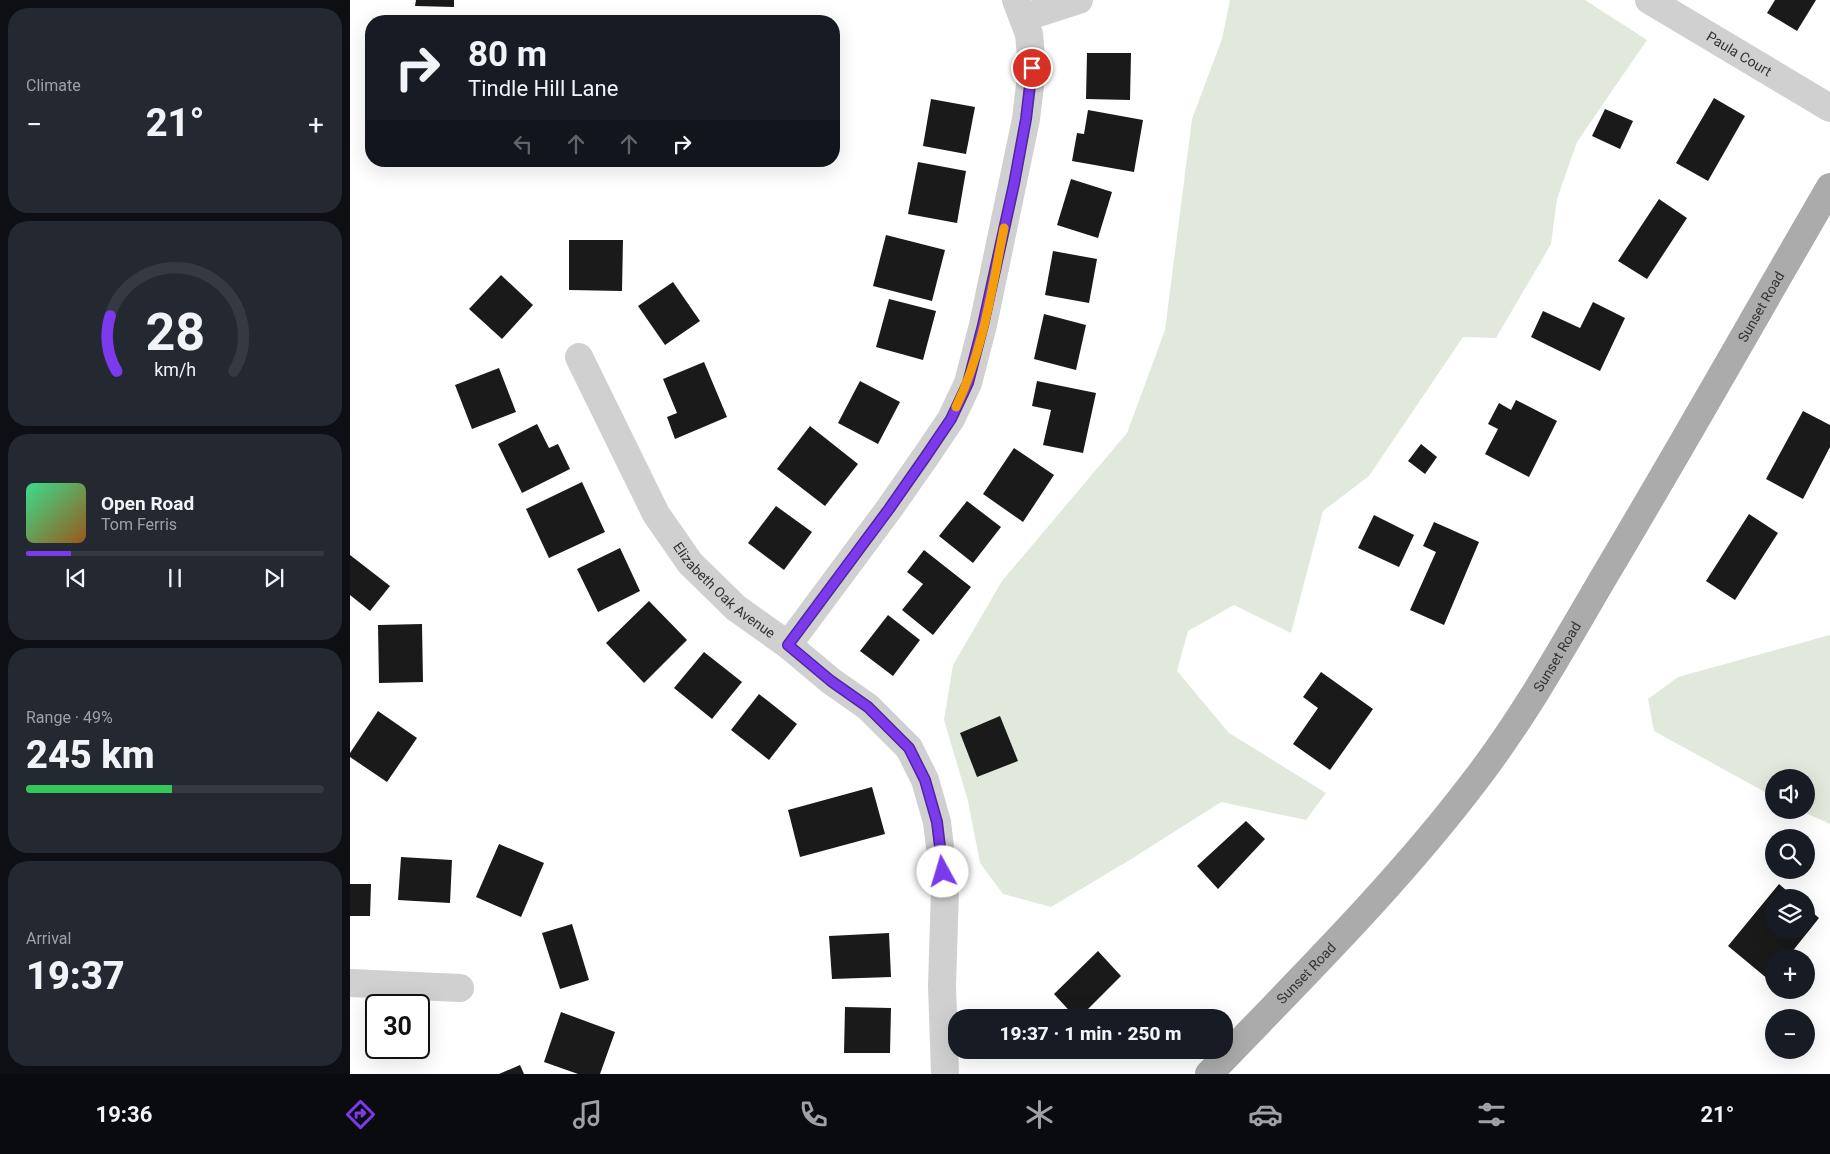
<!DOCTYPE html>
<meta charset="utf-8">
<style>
body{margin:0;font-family:Roboto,sans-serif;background:#242831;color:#f1f3f6;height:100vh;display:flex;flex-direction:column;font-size:19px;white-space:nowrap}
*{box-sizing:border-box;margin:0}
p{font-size:16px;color:#9ea1a6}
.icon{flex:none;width:28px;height:28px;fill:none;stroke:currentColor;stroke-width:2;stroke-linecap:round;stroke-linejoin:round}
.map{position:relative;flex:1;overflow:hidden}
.panel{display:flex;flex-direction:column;gap:8px;padding:8px;background:#0d0f14;width:350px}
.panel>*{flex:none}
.hud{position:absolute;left:15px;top:15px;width:475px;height:152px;border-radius:20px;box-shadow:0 5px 20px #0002;background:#171b24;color:#f1f3f6;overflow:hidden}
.fabs{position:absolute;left:1415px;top:769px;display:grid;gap:10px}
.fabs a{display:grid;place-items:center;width:50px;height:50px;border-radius:50%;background:#171b24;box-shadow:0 5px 20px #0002;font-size:25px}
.speed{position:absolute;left:15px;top:994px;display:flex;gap:10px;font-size:25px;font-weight:700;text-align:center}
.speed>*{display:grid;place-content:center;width:65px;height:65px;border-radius:50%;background:#171b24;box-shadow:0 5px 20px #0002;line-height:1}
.speed .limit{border:2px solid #111;border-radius:8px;background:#fff;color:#111}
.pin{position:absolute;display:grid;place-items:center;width:42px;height:42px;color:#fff;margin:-21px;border:2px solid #fff;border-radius:50%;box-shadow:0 1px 5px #0007}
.me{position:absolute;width:55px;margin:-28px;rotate:354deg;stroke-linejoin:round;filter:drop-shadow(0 0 4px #0008)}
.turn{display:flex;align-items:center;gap:18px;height:105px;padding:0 20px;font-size:22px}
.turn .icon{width:65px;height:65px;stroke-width:2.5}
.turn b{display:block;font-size:35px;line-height:42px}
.lanes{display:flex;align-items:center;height:48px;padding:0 20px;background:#0003;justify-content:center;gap:25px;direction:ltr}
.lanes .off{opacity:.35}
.big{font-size:38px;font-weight:800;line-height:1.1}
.panel .tile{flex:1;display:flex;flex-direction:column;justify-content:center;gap:8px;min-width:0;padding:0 18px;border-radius:20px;background:#242831}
.panel .dial{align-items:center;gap:0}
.dial svg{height:130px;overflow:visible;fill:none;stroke:#363941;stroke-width:7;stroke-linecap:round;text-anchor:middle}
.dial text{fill:#f1f3f6;stroke:none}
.song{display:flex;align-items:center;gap:15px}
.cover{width:60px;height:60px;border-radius:8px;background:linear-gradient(135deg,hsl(150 70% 55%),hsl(30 70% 35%))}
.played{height:5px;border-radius:2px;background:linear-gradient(90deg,#7c3aed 15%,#363941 15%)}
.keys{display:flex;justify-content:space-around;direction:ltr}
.heat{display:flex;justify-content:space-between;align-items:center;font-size:28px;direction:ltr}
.charge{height:8px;border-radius:4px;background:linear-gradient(90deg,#34c759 49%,#363941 0)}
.trip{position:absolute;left:598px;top:1009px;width:285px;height:50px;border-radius:20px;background:#171b24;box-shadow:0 5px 20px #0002;font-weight:800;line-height:50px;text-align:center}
.tabs{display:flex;height:80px;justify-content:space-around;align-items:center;background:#090b0e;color:#9ea1a6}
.tabs .icon{width:35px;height:35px}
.tabs .active{color:#7c3aed}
.tabs b{font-size:22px;color:#f1f3f6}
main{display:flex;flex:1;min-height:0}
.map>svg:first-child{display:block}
</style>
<main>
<section class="panel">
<div class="tile"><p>Climate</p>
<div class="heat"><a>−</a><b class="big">21°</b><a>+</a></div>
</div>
<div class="tile dial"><svg viewBox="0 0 100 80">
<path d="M14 69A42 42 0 1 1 86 69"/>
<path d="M14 69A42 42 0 0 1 10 35" stroke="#7c3aed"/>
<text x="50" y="56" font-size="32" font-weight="700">28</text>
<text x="50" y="72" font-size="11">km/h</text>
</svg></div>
<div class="tile">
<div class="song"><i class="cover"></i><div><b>Open Road</b><p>Tom Ferris</p></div></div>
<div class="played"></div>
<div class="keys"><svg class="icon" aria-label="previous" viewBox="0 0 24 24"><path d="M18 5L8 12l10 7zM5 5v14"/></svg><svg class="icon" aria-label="pause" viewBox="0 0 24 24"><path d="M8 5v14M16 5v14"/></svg><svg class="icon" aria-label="next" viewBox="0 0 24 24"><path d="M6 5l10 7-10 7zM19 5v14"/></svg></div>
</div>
<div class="tile"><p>Range · 49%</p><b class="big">245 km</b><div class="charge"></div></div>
<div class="tile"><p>Arrival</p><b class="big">19:37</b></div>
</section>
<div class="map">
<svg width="1480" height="1074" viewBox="0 0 1480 1074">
<rect width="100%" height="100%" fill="#fff"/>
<g fill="#e1e9dd">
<path d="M880,0h355l62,40 -70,102 -20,57 -6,45 -55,94 -33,-1 -94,139 -46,35 -32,122 -57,-28 -46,26 -11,40 52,62 97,60 -20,27 -85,-18 -88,56 -82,49 -48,-13 -23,-31 -12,-62 -24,-81 9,-55 49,-84 125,-148 38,-103 27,-211 30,-80z"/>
<path d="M1480,635v189l-31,-14h7v-32h-32v19l-120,-66 -6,-32 30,-22z"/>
</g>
<g fill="#1a1a1a">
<path d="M66,0h38v7l-39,-1z"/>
<path d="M1425,0h41l-19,31 -30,-18z"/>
<path d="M737,53h44l-1,47 -44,-1z"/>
<path d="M1364,98l31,18 -37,65 -32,-18z"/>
<path d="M581,99l44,8 -9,47 -43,-8z"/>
<path d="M1255,109l28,12 -13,28 -28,-13z"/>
<path d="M738,110l55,10 -9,52 -62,-11 5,-28 7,1z"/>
<path d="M568,162l48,9 -9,52 -49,-9z"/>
<path d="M721,179l41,13 -14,46 -41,-13z"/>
<path d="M1309,199l28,19 -40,61 -29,-18z"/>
<path d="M536,235l59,15 -13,51 -59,-15z"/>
<path d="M219,240h54l-1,51 -53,-1z"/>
<path d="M703,251l44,8 -8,44 -44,-8z"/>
<path d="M151,275l32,30 -31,34 -33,-30z"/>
<path d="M323,282l27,39 -35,24 -27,-39z"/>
<path d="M539,299l47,12 -13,49 -47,-13z"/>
<path d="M1243,302l32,16 -25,53 -69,-34 12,-26 37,17z"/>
<path d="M694,314l42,11 -10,45 -42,-11z"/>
<path d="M354,362l23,55 -52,22 -8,-22 10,-4 -14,-34z"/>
<path d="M149,368l17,44 -44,17 -17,-44z"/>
<path d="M510,381l40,21 -22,42 -40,-21z"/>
<path d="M687,381l59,12 -13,60 -40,-8 8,-35 -19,-4z"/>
<path d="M1166,400l41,21 -28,56 -44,-23 13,-25 -10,-5 11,-21 12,7z"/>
<path d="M1453,411l27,14v22l-27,52 -37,-20z"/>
<path d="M187,424l12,24 9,-4 12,25 -48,24 -24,-49z"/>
<path d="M460,426l48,38 -33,42 -48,-37z"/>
<path d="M1071,444l16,13 -12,17 -17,-13z"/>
<path d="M664,448l40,27 -31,47 -40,-28z"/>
<path d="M232,482l23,50 -56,26 -23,-49z"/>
<path d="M617,501l34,26 -28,36 -34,-27z"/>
<path d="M426,506l36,26 -28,38 -36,-27z"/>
<path d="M1399,514l29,19 -43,67 -29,-19z"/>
<path d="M1024,515l40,20 -15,32 -41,-19z"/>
<path d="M1084,522l45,20 -35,83 -34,-15 26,-58 -13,-6z"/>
<path d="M270,548l20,43 -42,21 -21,-43z"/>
<path d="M574,550l47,37 -38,48 -31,-25 21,-26 -16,-12z"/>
<path d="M0,555l40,31 -20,25 -20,-16z"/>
<path d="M299,601l38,39 -43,43 -38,-40z"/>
<path d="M538,615l32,25 -27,36 -33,-25z"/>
<path d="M72,624l1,58 -44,1 -1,-58z"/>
<path d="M354,652l38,30 -30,37 -38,-31z"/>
<path d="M971,672l52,37 -43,61 -37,-26 25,-36 -15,-11z"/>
<path d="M409,694l38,30 -28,36 -38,-30z"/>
<path d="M28,711l39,27 -30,44 -37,-25v-4z"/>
<path d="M650,716l18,45 -41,16 -17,-44z"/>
<path d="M522,787l13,47 -85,23 -12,-47z"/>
<path d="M896,821l19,18 -47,50 -21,-23z"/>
<path d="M149,844l45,19 -23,54 -45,-20z"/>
<path d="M51,857l51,3 -2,43 -52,-3z"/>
<path d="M0,884h21l-1,32h-20z"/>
<path d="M1429,884l16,14h-21v32h32v-23l13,11 -32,40h-13v16l-5,6 -41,-34z"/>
<path d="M222,924l17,56 -29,9 -18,-56z"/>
<path d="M539,933l2,44 -59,2 -3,-43z"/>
<path d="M748,951l23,25 -42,42h-3l-22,-24z"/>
<path d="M495,1007l46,1 -1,45h-46z"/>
<path d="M211,1012l54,20 -15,42h-22l-34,-12z"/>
<path d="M170,1065l4,9h-25z"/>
</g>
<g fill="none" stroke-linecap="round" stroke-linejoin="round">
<g stroke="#d0d0d0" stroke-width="28">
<path id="s1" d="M1299,0l181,108"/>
<path d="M673,18l56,-18"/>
<path id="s2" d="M229,357l77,157 34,49 46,45 52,37 43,36 37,26 41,41 16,32 12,42 8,67 -3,97 3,88"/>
<path d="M438,645l101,-136 37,-53 25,-37 17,-36 15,-58 43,-206 6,-51 -3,-34 -13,-34"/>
<path d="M0,983l110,5"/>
</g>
<path stroke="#ababab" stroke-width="28" id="s3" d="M859,1074c92,-96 188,-190 268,-296 49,-64 88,-135 128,-203 77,-129 150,-259 225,-388"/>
</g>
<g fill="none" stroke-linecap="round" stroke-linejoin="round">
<defs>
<path id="route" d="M593,872l-6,-50 -12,-42 -16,-32 -41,-41 -37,-26 -43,-36 101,-136 37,-53 25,-37 17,-36 15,-58 31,-141 12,-65 6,-51"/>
</defs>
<use href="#route" stroke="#51269a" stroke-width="12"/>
<use href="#route" stroke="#7c3aed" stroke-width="9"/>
<path stroke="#f59e0b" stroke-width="9" d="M606,407c27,-55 36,-119 48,-179"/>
</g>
<g text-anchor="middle" stroke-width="5" stroke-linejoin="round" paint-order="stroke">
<g font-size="14" fill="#333" stroke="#fff">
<text dy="5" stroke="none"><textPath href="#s1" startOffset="105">Paula Court</textPath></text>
<text dy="5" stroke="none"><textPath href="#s3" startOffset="950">Sunset Road</textPath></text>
<text dy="5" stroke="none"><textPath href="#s2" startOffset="278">Elizabeth Oak Avenue</textPath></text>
<text dy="5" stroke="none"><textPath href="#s3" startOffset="545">Sunset Road</textPath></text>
<text dy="5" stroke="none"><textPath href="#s3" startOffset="140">Sunset Road</textPath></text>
</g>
</g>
</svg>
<div class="fabs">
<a><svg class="icon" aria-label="sound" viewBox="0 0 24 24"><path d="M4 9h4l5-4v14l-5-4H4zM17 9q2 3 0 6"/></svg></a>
<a><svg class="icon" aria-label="search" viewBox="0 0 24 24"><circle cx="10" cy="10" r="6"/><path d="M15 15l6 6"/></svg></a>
<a><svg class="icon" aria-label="layers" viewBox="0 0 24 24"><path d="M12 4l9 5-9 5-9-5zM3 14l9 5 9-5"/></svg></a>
<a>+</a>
<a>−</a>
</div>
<div class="speed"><div class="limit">30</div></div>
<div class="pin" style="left:682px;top:68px;background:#d93025"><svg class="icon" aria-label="arrive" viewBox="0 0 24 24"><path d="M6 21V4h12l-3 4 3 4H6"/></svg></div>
<svg class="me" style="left:593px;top:872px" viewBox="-20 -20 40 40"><circle r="19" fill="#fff"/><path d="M0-13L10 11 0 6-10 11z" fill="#7c3aed"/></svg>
<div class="trip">19:37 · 1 min · 250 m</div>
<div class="hud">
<div class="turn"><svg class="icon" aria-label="right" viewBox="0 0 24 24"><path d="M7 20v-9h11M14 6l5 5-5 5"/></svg><div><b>80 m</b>Tindle Hill Lane</div></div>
<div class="lanes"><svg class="icon off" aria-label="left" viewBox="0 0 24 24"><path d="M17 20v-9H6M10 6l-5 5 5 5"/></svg><svg class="icon off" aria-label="ahead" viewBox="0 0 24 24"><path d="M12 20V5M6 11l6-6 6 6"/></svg><svg class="icon off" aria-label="ahead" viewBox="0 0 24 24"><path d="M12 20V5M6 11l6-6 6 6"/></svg><svg class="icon" aria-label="right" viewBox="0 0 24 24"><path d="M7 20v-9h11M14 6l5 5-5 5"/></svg></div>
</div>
</div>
</main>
<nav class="tabs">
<b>19:36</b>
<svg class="icon active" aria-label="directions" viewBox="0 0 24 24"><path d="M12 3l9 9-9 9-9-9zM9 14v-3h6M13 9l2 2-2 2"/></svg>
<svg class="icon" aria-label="music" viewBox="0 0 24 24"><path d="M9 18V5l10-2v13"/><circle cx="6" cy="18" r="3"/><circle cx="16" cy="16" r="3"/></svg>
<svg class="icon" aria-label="phone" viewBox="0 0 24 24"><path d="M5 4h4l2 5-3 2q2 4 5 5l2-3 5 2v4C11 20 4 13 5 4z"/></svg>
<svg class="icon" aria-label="climate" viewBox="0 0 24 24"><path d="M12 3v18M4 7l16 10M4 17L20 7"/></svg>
<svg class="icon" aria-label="car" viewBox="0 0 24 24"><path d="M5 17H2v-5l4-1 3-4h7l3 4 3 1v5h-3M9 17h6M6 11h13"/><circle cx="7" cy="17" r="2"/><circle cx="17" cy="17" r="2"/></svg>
<svg class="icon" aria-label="filters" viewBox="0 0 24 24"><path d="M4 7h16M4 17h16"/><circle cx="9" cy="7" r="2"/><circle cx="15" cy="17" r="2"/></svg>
<b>21°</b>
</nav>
